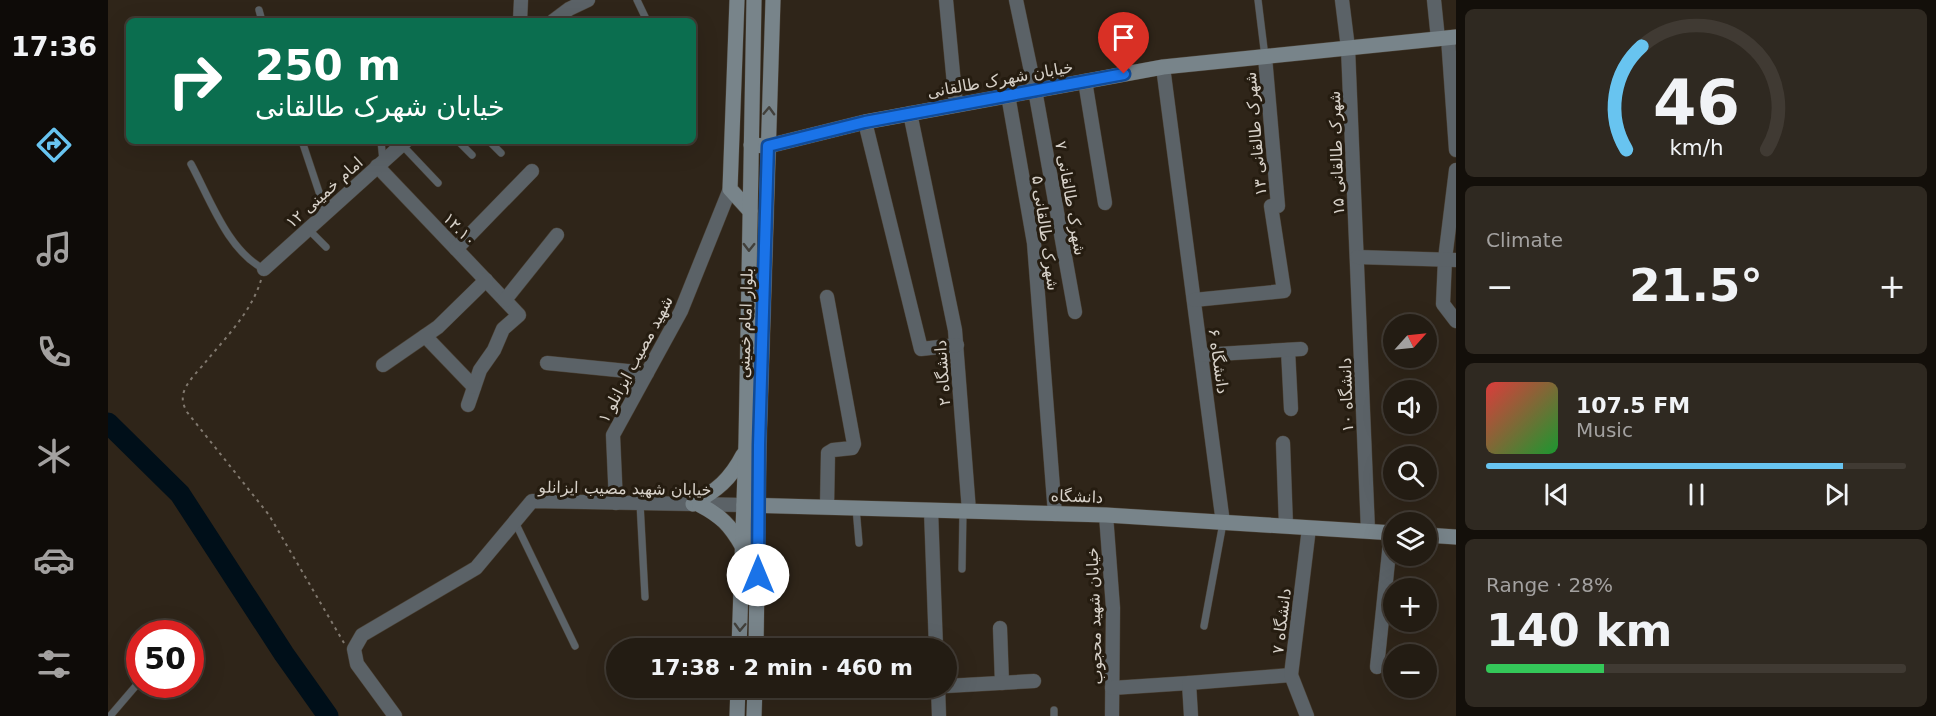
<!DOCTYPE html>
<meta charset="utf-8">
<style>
body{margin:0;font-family:"DejaVu Sans","Noto Sans Arabic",sans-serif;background:#2f2921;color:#f1f3f6;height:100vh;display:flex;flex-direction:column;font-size:22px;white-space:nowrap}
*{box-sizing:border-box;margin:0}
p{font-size:20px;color:#a3a1a0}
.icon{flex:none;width:33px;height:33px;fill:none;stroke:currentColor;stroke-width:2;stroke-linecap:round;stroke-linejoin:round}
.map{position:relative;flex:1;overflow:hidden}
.panel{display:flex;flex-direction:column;gap:9px;padding:9px;background:#130f0a;width:480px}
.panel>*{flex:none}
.hud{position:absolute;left:18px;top:18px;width:570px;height:126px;border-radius:9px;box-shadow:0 6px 24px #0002,0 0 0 2px #403a33;background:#0b6e4f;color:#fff;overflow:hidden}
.needle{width:39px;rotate:63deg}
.controls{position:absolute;left:1275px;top:314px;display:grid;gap:12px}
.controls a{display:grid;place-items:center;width:54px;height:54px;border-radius:50%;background:#231c13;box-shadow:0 6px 24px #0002,0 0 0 2px #403a33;font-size:30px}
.speed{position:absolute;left:18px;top:620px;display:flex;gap:12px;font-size:30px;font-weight:700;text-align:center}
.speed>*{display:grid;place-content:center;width:78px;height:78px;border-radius:50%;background:#231c13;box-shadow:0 6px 24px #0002,0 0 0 2px #403a33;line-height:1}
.speed .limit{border:9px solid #d22;background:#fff;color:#111}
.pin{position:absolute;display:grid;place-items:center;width:51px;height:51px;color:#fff;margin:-62px -26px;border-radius:50% 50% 50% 0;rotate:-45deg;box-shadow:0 0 6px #0007}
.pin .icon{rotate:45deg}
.me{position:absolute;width:66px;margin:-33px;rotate:0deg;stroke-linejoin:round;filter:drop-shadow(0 0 4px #0008)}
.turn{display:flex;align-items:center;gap:21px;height:126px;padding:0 30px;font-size:27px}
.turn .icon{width:78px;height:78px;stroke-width:2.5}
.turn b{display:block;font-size:42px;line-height:51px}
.big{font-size:45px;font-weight:600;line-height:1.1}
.panel .widget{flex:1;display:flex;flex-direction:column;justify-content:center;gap:9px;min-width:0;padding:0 21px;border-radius:9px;background:#2f2921}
.panel .dial{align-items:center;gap:0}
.dial svg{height:156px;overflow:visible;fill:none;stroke:#403a33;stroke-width:7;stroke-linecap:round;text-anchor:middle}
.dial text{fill:#f1f3f6;stroke:none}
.song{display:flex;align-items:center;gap:18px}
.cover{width:72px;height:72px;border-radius:9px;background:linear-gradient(135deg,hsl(0 70% 55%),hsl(130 70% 35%))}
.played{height:6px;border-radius:3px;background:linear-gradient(90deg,#68c4f0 85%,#403a33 85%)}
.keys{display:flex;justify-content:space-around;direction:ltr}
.heat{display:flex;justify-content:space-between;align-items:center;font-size:33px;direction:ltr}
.charge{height:9px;border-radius:4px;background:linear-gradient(90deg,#34c759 28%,#403a33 0)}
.trip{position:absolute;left:498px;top:638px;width:351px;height:60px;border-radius:30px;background:#231c13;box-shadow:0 6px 24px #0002,0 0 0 2px #403a33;font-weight:600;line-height:60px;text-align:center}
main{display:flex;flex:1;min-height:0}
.tab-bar{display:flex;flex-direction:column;width:108px;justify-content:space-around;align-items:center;background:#0e0b08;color:#a3a1a0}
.tab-bar .icon{width:42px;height:42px}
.tab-bar .selected{color:#68c4f0}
.tab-bar b{font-size:27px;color:#f1f3f6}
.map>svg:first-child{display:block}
</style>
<main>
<nav class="tab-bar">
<b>17:36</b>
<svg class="icon selected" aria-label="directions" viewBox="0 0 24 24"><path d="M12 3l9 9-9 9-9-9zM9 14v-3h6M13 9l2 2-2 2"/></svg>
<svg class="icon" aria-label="music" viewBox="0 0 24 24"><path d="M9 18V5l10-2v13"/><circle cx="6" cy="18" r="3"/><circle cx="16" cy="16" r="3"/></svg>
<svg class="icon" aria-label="phone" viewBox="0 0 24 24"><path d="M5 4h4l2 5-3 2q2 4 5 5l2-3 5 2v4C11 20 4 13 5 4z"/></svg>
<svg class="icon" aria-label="climate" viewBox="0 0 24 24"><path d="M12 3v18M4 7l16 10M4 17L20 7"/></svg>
<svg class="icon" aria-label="car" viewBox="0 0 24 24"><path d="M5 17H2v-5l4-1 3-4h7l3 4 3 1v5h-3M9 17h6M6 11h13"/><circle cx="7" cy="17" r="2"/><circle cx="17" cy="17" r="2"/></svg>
<svg class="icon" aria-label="filters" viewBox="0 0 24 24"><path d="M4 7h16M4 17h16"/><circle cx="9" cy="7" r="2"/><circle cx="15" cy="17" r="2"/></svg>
</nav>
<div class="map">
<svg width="1348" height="716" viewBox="0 0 1348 716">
<rect width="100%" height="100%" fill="#2f2519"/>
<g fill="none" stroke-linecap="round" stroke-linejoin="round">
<path stroke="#000f19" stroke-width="21" d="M0,423l72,71 104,160 44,62"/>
<defs>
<g id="lane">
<path d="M529,0l10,21"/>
<path d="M1150,0l7,57"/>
<path d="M151,10l3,11"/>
<path d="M194,141l24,72"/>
<path d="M273,141l2,20"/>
<path d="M350,141l14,14"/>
<path d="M381,141l12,12"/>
<path d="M294,145l36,38"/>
<path d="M83,164c19,35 37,87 73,105"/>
<path d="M200,229l18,18"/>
<path d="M532,503l5,94"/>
<path d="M748,508l3,35"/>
<path d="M407,522l60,124"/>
<path d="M854,569l1,-58"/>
<path d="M1096,626l19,-103"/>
<path d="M946,710v6"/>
<path d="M2,716l30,-35"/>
</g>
<g id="street">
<path d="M838,0l10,105"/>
<path d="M908,0l19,90 40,222"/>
<path d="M1234,0l6,48 20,483"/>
<path d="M1326,0l4,39"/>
<path d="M412,21l1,-21"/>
<path d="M445,21l16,-12 19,-9"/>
<path d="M1340,38l8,112"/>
<path d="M1055,67l60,456"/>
<path d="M977,81l20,122"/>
<path d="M900,95l26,148 21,271"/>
<path d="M802,113l45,217 14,181"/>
<path d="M757,122l56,227 36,-4"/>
<path d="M269,166l142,149 -16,14 -9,21 -14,20 -12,35"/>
<path d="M1348,170l-11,89 -2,45 13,17"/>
<path d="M348,249l76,-78"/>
<path d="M1249,257l99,3"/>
<path d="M156,269l142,-128"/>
<path d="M397,300l52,-65"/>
<path d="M1086,300l90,-9 -13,-85h7l-13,-149"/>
<path d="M317,336l49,51"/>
<path d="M1180,350l3,59"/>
<path d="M1093,355l100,-6"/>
<path d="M439,363l100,10"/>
<path d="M275,365l55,-38 48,-47"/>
<path d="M1175,443l3,83"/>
<path d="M508,503l-3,-68 68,-124 49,-122"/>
<path d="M719,507l1,-54 5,-3 19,-2 2,-4 -27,-147"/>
<path d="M823,510l5,138"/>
<path d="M998,515l7,93 -1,108"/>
<path d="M892,628l2,55"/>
<path d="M1269,667l14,-134"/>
<path d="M838,686l88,-5"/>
<path d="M830,687l1,29"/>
<path d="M1004,688l77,-5"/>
<path d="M287,716l-38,-52 -3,-15 8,-14 114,-67 56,-67 212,4"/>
<path d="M1083,716l-2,-33 102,-8"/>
<path d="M1199,716l-16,-41 18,-147"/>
</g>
<g id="secondary">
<path d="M629,0l-7,189 20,22"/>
<path d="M643,145l17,1 97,-24 298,-55 293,-30"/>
<path d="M585,504c24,-14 37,-24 50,-49"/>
<path d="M592,505c21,11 30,20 42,41"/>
<path d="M636,505l362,10 288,18"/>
<path d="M1318,535l30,2"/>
<path d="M631,648l7,-206 8,-442"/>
<path d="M648,648l3,-203 14,-445"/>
<path d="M629,716l1,-29"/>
<path d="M646,716l1,-29"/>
</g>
</defs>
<use href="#lane" stroke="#4a4135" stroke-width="8"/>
<use href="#street" stroke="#4a4135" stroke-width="15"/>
<use href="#secondary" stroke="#4a4135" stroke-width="16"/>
<path stroke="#80786e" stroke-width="2" stroke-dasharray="3 4.5" stroke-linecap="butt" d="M153,280c-10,33 -36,58 -57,84 -7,8 -19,20 -21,31 -1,6 1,12 4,17l82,103 75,128"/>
<use href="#lane" stroke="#5b6267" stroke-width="7"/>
<use href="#street" stroke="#5b6267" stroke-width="14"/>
<use href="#secondary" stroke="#78848a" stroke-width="15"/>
</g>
<defs><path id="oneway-chevron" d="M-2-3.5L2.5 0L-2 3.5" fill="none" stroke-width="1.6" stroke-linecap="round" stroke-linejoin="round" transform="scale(1.5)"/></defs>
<g stroke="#42403b">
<use href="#oneway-chevron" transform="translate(661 111) rotate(-88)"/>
<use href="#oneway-chevron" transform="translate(641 247) rotate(91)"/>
<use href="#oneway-chevron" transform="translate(632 627) rotate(92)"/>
</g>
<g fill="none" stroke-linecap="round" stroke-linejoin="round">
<defs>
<path id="route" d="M650,575l1,-130 9,-299 97,-24 259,-48"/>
</defs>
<use href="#route" stroke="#114b97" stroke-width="15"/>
<use href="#route" stroke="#1a73e8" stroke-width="10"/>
</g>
<g text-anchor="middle" stroke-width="6" stroke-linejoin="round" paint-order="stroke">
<g font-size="16" fill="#d7d1c9" stroke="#251c10">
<text transform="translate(892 79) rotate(-10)" y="6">خیابان شهرک طالقانی</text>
<text transform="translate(1147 134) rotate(-95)" y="6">شهرک طالقانی ۱۳</text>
<text transform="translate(1228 153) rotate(-92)" y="6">شهرک طالقانی ۱۵</text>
<text transform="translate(216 192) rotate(-42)" y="6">امام خمینی ۱۲</text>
<text transform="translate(963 198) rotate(80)" y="6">شهرک طالقانی ۷</text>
<text transform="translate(352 229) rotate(46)" y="6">۱۲.۱۰</text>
<text transform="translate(938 233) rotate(82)" y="6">شهرک طالقانی ۵</text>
<text transform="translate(637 323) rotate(-88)" y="6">بلوار امام خمینی</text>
<text transform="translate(527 359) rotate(-62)" y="6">شهید مصیب ایزانلو ۱</text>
<text transform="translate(1111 361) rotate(82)" y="6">دانشگاه ۶</text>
<text transform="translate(834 373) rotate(-94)" y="6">دانشگاه ۲</text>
<text transform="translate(1238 395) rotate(-92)" y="6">دانشگاه ۱۰</text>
<text transform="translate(517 488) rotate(1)" y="6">خیابان شهید مصیب ایزانلو</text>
<text transform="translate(969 496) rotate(2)" y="6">دانشگاه</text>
<text transform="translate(986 616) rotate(-92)" y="6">خیابان شهید محجوب</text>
<text transform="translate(1173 621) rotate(-83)" y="6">دانشگاه ۷</text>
</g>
</g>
</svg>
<div class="controls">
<a><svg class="needle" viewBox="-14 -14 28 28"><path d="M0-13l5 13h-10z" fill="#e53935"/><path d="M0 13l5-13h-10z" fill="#a3a1a0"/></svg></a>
<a><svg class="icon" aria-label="sound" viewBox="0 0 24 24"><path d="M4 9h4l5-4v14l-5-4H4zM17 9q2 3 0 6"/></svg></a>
<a><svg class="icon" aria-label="search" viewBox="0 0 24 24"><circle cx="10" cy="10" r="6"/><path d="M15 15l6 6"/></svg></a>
<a><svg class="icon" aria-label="layers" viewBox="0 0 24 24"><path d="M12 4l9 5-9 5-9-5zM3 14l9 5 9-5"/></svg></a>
<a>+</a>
<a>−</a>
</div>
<div class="speed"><div class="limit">50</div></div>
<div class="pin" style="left:1016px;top:74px;background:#d93025"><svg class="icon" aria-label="arrive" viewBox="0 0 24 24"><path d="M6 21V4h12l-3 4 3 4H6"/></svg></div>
<svg class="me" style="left:650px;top:575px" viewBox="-20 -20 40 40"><circle r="19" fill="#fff"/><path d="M0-13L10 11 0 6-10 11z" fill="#1a73e8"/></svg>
<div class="trip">17:38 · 2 min · 460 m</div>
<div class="hud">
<div class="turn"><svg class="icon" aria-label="right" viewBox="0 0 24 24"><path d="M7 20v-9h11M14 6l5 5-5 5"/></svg><div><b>250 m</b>خیابان شهرک طالقانی</div></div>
</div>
</div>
<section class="panel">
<div class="widget dial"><svg viewBox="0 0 100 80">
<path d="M14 69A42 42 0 1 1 86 69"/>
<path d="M14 69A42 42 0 0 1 22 16" stroke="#68c4f0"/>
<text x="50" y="56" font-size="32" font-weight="700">46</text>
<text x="50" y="72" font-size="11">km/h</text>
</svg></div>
<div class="widget"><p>Climate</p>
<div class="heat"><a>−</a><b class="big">21.5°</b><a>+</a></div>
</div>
<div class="widget">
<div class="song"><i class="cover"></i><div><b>107.5 FM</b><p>Music</p></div></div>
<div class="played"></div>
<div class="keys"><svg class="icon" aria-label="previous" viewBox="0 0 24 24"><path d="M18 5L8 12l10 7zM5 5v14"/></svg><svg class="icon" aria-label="pause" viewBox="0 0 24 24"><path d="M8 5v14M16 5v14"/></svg><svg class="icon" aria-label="next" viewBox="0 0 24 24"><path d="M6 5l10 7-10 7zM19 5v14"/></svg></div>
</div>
<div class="widget"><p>Range · 28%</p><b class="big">140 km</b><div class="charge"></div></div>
</section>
</main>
